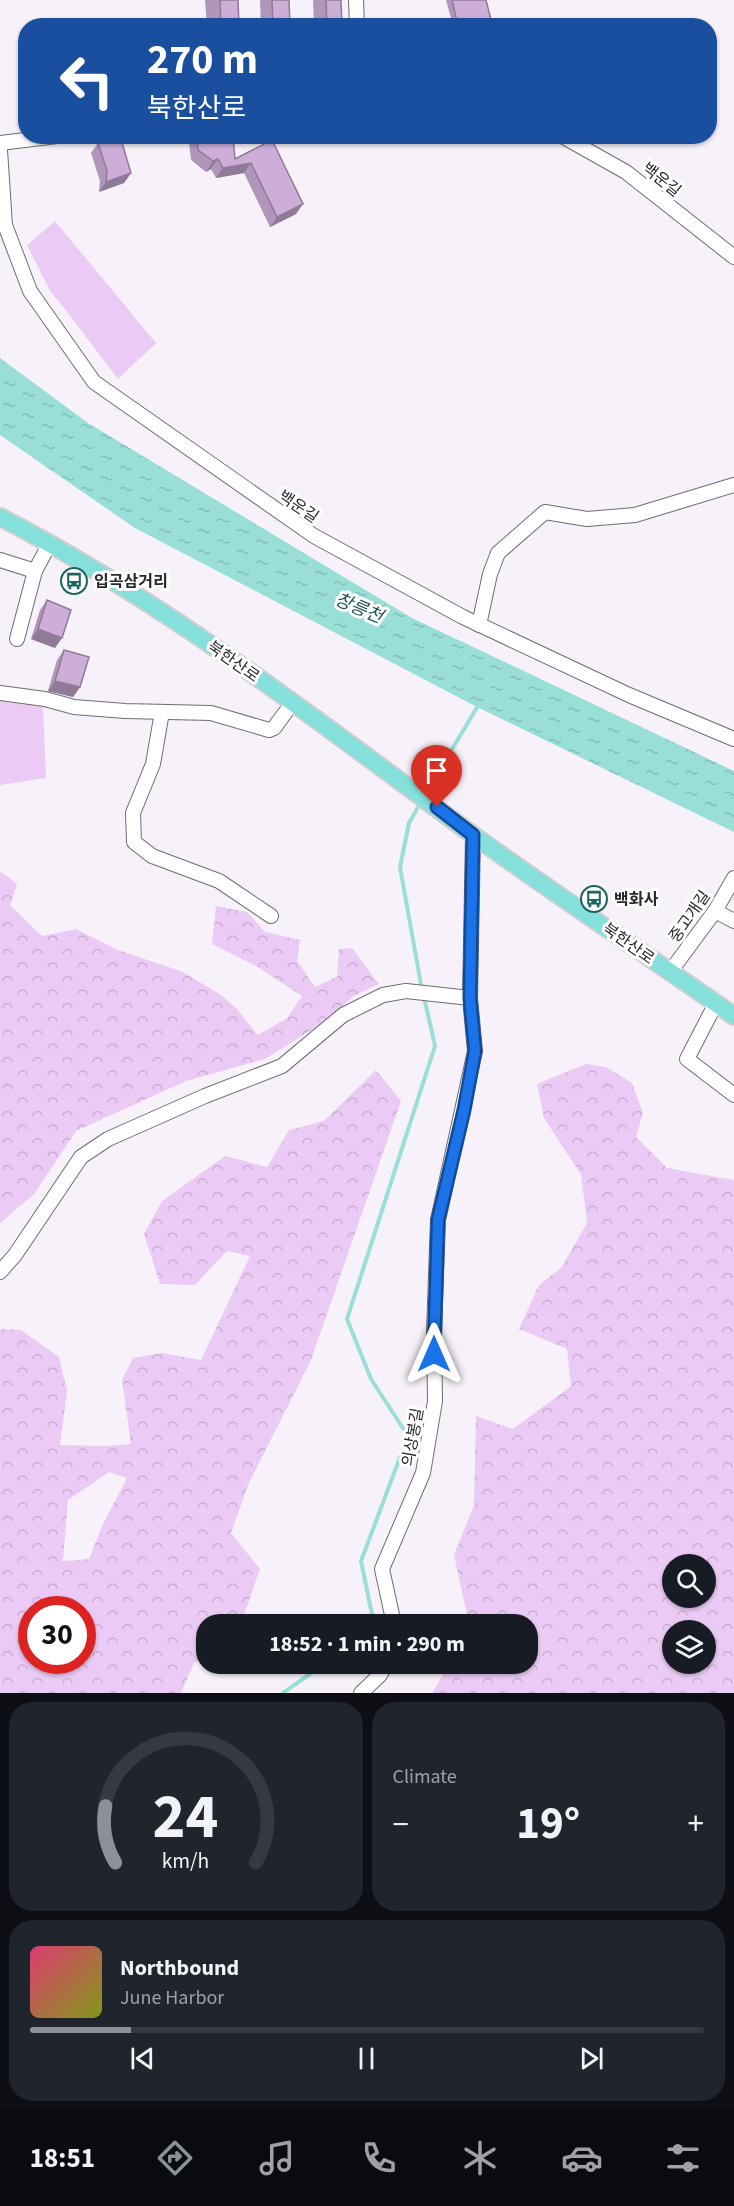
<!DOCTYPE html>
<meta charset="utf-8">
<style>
body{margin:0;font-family:"Source Sans 3","Noto Sans KR",sans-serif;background:#20242c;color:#f1f3f6;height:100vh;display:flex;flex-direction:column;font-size:22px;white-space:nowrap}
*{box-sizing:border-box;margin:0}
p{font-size:20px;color:#9ea1a6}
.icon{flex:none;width:33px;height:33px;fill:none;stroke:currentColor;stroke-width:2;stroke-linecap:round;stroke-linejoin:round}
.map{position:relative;height:1693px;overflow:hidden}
.drawer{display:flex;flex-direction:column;gap:9px;padding:9px;background:#0d0f14;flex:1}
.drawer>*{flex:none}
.guide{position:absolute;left:18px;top:18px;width:699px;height:126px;border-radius:24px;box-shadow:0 2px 4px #0004;background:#1a4fa0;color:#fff;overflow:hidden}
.fabs{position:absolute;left:662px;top:1554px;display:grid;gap:12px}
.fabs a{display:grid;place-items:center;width:54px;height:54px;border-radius:50%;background:#171b24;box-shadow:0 2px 4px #0004;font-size:30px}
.speed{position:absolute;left:18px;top:1596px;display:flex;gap:12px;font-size:30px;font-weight:700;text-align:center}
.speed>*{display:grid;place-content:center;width:78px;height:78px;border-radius:50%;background:#171b24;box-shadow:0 2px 4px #0004;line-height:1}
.speed .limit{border:9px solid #d22;background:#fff;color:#111}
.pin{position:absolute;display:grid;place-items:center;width:51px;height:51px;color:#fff;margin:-62px -26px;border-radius:50% 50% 50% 0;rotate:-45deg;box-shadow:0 0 6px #0007}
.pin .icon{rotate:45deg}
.me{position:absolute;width:66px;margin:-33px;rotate:0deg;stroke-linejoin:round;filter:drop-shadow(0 0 4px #0008)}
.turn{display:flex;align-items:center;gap:21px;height:126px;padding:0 30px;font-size:27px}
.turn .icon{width:78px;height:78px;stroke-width:2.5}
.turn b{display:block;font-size:42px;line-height:51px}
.big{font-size:45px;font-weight:700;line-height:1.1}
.drawer .widget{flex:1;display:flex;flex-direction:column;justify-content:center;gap:9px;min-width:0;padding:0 21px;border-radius:24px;background:#20242c}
.drawer .dial{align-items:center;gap:0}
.dial svg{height:156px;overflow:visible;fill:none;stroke:#363941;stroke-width:7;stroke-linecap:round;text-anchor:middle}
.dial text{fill:#f1f3f6;stroke:none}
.song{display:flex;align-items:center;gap:18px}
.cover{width:72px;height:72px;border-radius:9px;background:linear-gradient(135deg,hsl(340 70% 55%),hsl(70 70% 35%))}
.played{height:6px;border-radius:3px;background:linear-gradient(90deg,#8c9099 15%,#363941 15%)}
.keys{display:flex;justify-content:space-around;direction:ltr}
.heat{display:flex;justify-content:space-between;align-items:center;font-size:33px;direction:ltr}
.drawer .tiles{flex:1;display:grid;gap:9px;grid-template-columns:1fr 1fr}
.widget:last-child{grid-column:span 2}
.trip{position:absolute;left:196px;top:1614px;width:342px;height:60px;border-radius:24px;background:#171b24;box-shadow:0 2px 4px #0004;font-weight:700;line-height:60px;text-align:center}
.menu{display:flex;height:96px;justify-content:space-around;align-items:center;background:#090b0e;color:#9ea1a6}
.menu .icon{width:42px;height:42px}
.menu .selected{color:#8c9099}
.menu b{font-size:27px;color:#f1f3f6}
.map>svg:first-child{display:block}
</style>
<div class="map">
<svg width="734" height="1693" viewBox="0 0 734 1693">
<defs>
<pattern id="forest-crowns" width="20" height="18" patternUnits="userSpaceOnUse" patternTransform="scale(1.5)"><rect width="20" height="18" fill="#ebcbf5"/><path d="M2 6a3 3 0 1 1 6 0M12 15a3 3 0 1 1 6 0" fill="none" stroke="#caaed2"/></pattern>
<pattern id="water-ripples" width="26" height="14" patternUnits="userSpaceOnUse" patternTransform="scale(1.5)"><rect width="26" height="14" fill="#99ded7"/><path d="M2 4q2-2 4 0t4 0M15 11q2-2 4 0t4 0" fill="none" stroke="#84beb9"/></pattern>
</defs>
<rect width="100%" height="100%" fill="#f7f2f9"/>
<g fill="url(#forest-crowns)" fill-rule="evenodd">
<path d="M0,871l17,13 -7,21 32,31 34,-7 42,21 65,22 38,23 15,13 22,27 29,-17 15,-22 -46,-30 -44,-22 4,-38 31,6 18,20 35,8 -3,21 18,26 22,-10 2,-28 13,-1 27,36 -25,12 -28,25 -61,38 -79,22 -110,50 -42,63 -34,29z"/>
<path d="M586,1064l20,3 26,16 11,30 -7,24 31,31 67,12v513h-302l17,-29h79v-40h-59l-15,-69 20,-50 2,-89 37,13 58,-43 -4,-37 -48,-20 20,-44 22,-17 26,-45 -6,-48 -37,-57 -7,-34zM672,1564h33v34h-33zM672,1630h33v34h-33z"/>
<path d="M376,1070l25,31 -90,259 -63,125 -17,48 29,36 -19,55h-34v31l-13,8 -13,30h-181v-364l21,1 38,27 8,34 -7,54 45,1 26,-2 -9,-64 11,-22 29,-5 39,7 49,-104 -23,-5 -32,34 -35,-1 -16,-50 18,-33 63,-45 42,11 22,-37 35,-9zM109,1472l18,6 -25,48 -13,33 -26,2 5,-61zM32,1610h50v50h-50z"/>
</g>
<g fill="#ebcbf5">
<path d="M55,221l101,122 -38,36 -53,-70 -15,-18 -23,-46z"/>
<path d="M0,687l33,2 10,18 3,71 -46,7z"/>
</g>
<path fill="url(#water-ripples)" d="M0,358l88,65 324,195 322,153v61l-257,-125 -342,-179 -135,-93z"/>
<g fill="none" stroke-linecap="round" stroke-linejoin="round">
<g stroke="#99ded7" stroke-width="4">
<path d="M426,793l53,-89"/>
<path d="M421,802l-12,21 -9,44 22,123"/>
<path d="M374,1624l-13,-63 47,-125 -37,-57 -24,-60 88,-273 -11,-49"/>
<path d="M283,1693l41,-29"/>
</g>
<defs>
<g id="minor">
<path d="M356,0l1,26"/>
<path d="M562,136l64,36 108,85"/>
<path d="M0,143l57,-7"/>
<path d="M0,150l5,75 25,66 64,91 220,154 149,81 166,78 105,44"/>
<path d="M0,560l35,11 15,-28"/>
<path d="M479,625l11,-51 8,-21 47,-41 42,7 48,-4 99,-30"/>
<path d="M17,639l18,-68"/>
<path d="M0,693l45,6 29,8 51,4 86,2 58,17 5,-2 19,-26"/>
<path d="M162,712l-9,52 -20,49 1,29 18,14 67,25 52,35"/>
<path d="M715,911l19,10"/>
<path d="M670,972l45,-61 19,-33"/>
<path d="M716,1003l-29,56 47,36"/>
<path d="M0,1272l15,-17 66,-98 27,-18 97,-43 77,-30 61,-51 40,-20 23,-4 64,7"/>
<path d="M394,1624l-12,-55 41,-96 12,-72 -1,-70 4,-111 37,-169 -5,-53 3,-163"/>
<path d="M361,1693l19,-18 6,-11"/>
</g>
<path id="major" d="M0,517c169,87 320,206 473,318 86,62 174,120 261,181"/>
</defs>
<use href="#minor" stroke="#706c72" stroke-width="16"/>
<use href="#major" stroke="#d0cfd0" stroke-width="20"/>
<use href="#minor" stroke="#fff" stroke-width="14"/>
<use href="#major" stroke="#85dfda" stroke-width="16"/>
</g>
<g fill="#b196bb">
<path d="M205,0h33l1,26h-32z"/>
<path d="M260,0h29l1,26h-29z"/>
<path d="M313,0h28l1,26h-28z"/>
<path d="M446,0h40l6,24 -1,2h-38z"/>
<path d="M193,136h40l2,23 37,-19 24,74 -26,13 -26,-54 -28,5 -5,-9 -5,3 -15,-12 -2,-18z"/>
<path d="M98,143l33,30 -7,10 -25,9 1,-11 -9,-28z"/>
<path d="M47,600l8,48 -24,-9 9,-29z"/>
<path d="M64,650l16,37 -7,10 -25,-6 9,-31z"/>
</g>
<g fill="#907a98">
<path d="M218,159l-7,10 -5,3 7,-11z"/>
<path d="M251,163l-7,10 -28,5 7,-10z"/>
<path d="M131,173l-7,10 -25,9 7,-10z"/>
<path d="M303,204l-7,10 -26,13 7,-10z"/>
<path d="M38,629l24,9 -7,10 -24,-9z"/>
<path d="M55,681l25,6 -7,10 -25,-6z"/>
</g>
<g fill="#ceaed9" stroke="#907a98" stroke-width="1.5">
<path d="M220,0h18l1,26h-18z"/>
<path d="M272,0h17l1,26h-17z"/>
<path d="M326,0h15l1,26h-15z"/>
<path d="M452,0h34l6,24 -5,2h-29z"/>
<path d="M120,136l11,37 -25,9 1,-11 -9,-28z"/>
<path d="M197,136h36l2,23 37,-19 31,64 -26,13 -26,-54 -28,5 -5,-9 -5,2 -15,-11z"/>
<path d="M47,600l24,10 -9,28 -24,-9z"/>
<path d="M64,650l25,7 -9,30 -25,-6z"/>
</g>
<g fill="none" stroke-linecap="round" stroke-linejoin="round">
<defs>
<path id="route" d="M434,1354l4,-134 26,-110 11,-59 -5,-53 3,-163 -36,-28"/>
</defs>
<use href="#route" stroke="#114b97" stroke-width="15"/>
<use href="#route" stroke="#1a73e8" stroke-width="10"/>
</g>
<defs>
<symbol id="bus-ring" viewBox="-11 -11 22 22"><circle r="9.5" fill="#fff" stroke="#196661" stroke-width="1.5"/><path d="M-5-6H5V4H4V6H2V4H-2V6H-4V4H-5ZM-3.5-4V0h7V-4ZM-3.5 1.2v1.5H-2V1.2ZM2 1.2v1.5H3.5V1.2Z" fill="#196661"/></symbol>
</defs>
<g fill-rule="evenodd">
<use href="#bus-ring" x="59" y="566" width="30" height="30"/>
<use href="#bus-ring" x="579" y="884" width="30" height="30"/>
</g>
<g text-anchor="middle" stroke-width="6" stroke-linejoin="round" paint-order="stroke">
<g font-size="16" fill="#282729" stroke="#fff">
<text transform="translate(662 179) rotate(38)" y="6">백운길</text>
<text transform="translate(299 506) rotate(34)" y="6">백운길</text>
<text transform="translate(234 661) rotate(35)" y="6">북한산로</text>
<text transform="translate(689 916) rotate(-55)" y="6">중고개길</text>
<text transform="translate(629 943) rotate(35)" y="6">북한산로</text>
<text transform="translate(412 1437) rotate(-80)" y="6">의상봉길</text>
</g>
<g font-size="16" font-weight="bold" fill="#282729" stroke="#fff" text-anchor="start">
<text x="94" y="587">입곡삼거리</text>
<text x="614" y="905">백화사</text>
</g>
<g font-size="18" font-style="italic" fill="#1c5652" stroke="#fff">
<text transform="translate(359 608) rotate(23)" y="6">창릉천</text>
</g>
</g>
</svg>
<div class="fabs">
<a><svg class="icon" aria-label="search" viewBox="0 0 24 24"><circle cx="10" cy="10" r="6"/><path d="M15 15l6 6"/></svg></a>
<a><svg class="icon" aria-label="layers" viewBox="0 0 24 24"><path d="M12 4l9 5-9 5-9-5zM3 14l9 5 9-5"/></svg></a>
</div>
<div class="speed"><div class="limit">30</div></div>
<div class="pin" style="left:437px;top:807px;background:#d93025"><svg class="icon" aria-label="arrive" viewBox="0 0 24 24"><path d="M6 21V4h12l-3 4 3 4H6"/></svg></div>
<svg class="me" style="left:434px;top:1354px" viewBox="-20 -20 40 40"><path d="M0-17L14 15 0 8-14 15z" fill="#1a73e8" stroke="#fff" stroke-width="4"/></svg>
<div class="trip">18:52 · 1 min · 290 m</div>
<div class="guide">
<div class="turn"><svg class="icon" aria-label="left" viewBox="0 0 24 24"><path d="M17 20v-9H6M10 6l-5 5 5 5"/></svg><div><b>270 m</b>북한산로</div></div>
</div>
</div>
<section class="drawer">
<div class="tiles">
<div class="widget dial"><svg viewBox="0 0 100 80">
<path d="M14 69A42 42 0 1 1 86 69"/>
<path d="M14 69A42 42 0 0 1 9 40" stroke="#8c9099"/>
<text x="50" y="56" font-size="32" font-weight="700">24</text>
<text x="50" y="72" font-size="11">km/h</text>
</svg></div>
<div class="widget"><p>Climate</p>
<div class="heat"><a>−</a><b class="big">19°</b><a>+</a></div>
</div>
<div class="widget">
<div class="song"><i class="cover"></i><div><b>Northbound</b><p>June Harbor</p></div></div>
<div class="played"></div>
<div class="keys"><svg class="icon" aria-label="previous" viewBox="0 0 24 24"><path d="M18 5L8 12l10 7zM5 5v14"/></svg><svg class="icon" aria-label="pause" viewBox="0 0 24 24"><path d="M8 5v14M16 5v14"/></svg><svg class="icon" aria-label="next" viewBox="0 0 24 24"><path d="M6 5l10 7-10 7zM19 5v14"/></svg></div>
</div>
</div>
</section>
<nav class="menu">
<b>18:51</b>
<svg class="icon selected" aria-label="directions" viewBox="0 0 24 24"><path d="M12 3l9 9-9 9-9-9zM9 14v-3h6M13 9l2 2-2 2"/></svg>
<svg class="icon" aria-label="music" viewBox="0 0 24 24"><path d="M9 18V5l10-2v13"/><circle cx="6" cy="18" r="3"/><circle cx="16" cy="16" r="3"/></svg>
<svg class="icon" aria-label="phone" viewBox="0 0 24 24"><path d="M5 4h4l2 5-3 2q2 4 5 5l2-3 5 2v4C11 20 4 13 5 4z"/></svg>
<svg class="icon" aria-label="climate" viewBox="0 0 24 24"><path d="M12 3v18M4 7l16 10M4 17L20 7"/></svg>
<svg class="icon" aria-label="car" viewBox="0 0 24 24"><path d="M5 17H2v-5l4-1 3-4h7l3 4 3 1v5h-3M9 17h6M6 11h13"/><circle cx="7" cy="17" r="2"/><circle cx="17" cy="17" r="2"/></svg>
<svg class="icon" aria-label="filters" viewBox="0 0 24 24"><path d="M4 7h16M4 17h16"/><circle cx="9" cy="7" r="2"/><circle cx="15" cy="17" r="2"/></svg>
</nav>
